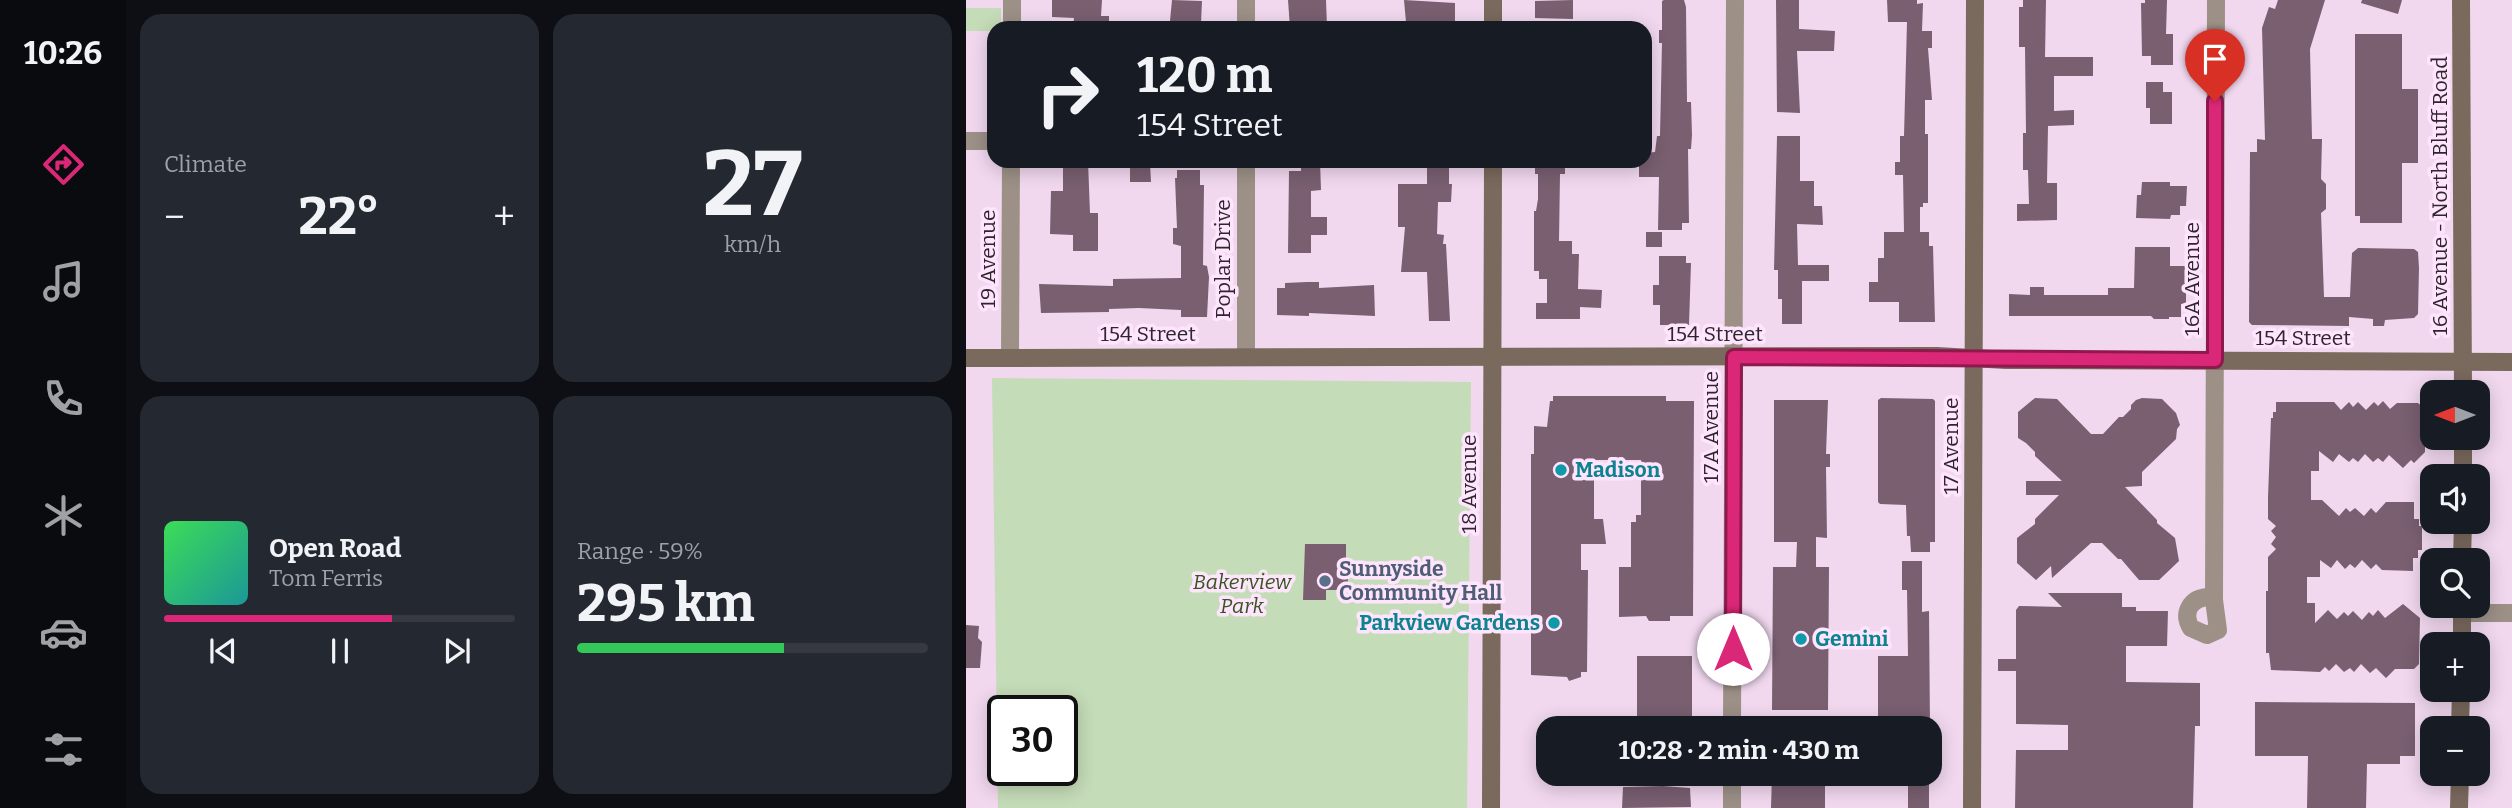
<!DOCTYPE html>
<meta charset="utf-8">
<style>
body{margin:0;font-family:Bitter,serif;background:#242831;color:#f1f3f6;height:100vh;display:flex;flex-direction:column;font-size:26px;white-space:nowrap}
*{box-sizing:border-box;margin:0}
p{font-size:23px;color:#9ea1a6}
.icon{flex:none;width:38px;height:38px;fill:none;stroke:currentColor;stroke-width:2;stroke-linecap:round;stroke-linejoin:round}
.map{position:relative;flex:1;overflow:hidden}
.drawer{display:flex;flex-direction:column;gap:14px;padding:14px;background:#0d0f14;width:840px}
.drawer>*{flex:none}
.hud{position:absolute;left:21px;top:21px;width:665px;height:147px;border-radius:21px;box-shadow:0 4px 18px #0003;background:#171b24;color:#f1f3f6;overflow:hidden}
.needle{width:46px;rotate:270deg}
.fabs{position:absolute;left:1454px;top:380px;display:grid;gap:14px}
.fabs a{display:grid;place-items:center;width:70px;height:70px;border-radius:14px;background:#171b24;box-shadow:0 4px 18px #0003;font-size:35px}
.speed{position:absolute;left:21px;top:695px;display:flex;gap:14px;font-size:35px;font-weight:700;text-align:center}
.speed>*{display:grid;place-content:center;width:91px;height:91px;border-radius:50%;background:#171b24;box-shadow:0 4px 18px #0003;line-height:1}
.speed .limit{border:4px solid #111;border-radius:10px;background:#fff;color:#111}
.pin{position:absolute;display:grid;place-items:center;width:60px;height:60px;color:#fff;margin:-72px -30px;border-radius:50% 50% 50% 0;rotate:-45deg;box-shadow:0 0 7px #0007}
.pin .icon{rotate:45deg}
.me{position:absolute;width:77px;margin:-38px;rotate:0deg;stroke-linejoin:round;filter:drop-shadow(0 0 5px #0008)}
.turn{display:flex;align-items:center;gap:24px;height:147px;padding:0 35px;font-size:32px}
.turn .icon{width:91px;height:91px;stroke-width:2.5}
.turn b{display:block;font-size:49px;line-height:60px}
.big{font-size:52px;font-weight:700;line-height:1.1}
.drawer .card{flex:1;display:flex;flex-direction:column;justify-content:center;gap:10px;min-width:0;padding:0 24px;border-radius:21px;background:#242831}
.drawer .dial{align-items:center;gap:0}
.dial b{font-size:91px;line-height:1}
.song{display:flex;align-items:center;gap:21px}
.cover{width:84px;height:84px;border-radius:10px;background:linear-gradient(135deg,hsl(130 70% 55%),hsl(180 70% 35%))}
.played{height:7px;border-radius:4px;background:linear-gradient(90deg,#db2777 65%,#363941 65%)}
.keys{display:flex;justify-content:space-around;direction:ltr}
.heat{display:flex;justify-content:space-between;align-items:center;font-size:38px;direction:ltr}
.charge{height:10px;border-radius:5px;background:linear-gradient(90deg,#34c759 59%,#363941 0)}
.drawer .tiles{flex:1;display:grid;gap:14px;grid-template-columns:repeat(2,1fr)}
.trip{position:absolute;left:570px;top:716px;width:406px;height:70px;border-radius:21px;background:#171b24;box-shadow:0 4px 18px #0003;font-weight:700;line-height:70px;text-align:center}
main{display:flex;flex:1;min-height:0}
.tabs{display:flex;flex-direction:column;width:126px;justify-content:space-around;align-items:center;background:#090b0e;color:#9ea1a6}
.tabs .icon{width:49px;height:49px}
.tabs .current{color:#db2777}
.tabs b{font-size:32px;color:#f1f3f6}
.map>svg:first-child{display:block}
</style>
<main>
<nav class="tabs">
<b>10:26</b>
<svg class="icon current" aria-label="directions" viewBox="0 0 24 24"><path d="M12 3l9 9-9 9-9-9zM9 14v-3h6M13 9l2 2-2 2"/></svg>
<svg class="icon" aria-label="music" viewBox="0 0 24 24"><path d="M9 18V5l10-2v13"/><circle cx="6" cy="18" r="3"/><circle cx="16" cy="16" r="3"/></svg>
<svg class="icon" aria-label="phone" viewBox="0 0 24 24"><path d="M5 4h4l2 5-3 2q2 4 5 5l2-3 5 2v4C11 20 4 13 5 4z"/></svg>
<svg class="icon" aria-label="climate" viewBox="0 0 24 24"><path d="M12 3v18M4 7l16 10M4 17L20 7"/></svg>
<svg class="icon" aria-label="car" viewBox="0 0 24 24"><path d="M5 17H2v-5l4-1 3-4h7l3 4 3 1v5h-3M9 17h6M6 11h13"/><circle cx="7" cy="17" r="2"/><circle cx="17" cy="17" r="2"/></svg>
<svg class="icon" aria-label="filters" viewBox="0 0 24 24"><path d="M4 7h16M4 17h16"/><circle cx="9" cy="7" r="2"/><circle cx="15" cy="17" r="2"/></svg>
</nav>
<section class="drawer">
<div class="tiles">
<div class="card"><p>Climate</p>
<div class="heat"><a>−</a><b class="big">22°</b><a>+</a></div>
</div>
<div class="card dial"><b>27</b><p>km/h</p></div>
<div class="card">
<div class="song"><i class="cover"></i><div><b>Open Road</b><p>Tom Ferris</p></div></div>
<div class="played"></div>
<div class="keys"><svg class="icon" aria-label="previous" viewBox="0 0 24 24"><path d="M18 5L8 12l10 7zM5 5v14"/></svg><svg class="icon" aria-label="pause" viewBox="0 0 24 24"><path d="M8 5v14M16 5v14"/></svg><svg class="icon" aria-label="next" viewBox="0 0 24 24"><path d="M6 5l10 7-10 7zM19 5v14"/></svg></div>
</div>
<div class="card"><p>Range · 59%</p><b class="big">295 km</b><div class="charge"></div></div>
</div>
</section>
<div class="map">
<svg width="1546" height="808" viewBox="0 0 1546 808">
<rect width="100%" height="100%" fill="#f1d8ef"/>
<g fill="#c5dcb8" fill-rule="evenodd">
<path d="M0,8h35v20h-7v3h-28z"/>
<path d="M26,378l479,4 -4,426h-469zM37,710h59v60h-59z"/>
</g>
<g fill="#795f70">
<path d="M86,0h50l-1,16h8v12h-36l1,-10 -22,-1z"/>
<path d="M206,0l30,1 -1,22 -31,-2z"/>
<path d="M322,0h38l1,27 -37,1z"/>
<path d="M438,0l51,3v20l-49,-1z"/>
<path d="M607,0v19l-38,-1v-17z"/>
<path d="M698,0h20l2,7 1,95h4l1,33 -1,14h-3l1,74h-7v7h-24l1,-53h-20v-16h6v-8l10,-1 2,-16h3l2,-93h-3v-13h3v-29z"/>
<path d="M810,0h23v29l36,2 -1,20h-37l3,62 -23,-1z"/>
<path d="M921,0h30v4l6,-1 -1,28h10v17h-4l4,52h-7v34h3v69h-5v4h-3v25h9v14h4l2,76h-36v-20h-30v-20h9v-24h6v-26h20l-1,-57h-8v-13h5v-26h4l3,-114h-19z"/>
<path d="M1057,0h23l-1,57h48v19h-39v35l20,-1v15l-26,1 -1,57h10v37l-40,1v-17h12l-1,-34h-5v-37h3l-1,-86h-6v-40h4z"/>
<path d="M1179,0h22l-1,34h7v31h-22v-9h-9l-1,-53h4z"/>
<path d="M1312,0h47l-15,49 2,90h10l-1,40 5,5v25l-5,4 3,84h26l2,-44 6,-5 56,1 4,3 1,16 -1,46 -4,4 -29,2 -1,6h-11v-7l-24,-2v9l-97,-1 -3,-3 1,-170h7v-13l8,1 -3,-112 7,-21 6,2z"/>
<path d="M1396,0h40l-4,14 -37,-11z"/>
<path d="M1389,34h47v55h16v74h-16v60h-42v-7h-5z"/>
<path d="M1180,82h17v10h9v32h-22v-16h-4z"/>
<path d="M811,136h23v45h14v25h8l1,19 -26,-1 1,41h31v16h-27v43h-20v-25h-4v-29h-4z"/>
<path d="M97,161h25l2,52h8v38h-25v-16l-23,-1 1,-43h12z"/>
<path d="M335,161h19l1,29 -10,1v26h16v18h-16v18h-23l1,-82h12z"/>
<path d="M461,161h22v23h3l-1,18h-13l-1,32 7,1 -1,9h3l4,77h-21l-2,-49h-26l4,-45h-7v-43h29z"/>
<path d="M569,161h30v13h-5l-1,67h13v13h7l-1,35 24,1 -1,18 -21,-1v12h-44v-16h11v-24h-8v-8h-5v-60h2l2,-12v-25h-3z"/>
<path d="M168,163h16l1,19h-21v-17z"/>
<path d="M211,170h23v15h4l-1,80 4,1 2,11 -2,40h-26v-7l-42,-2 -30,1v3l-68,1 -2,-29 74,2v-7l68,-1v-32l-8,-2v-16h4l-2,-50h2z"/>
<path d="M1176,182h28v4h17l-1,20h-6v9h-9l-1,4 -34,-1 1,-23h4z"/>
<rect x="680" y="232" width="16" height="15"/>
<path d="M1169,247h35v19h16v37l-5,1v13h-12v2h-15l-3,-3h-142v-22l21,1v-8h14v8h64v-7h26z"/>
<path d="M693,256h27v7h5l-2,62h-29v-20h-7v-20h6z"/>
<path d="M341,282h12v6l55,-3 1,31 -66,-3v3l-32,-1v-27h8v-5z"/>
<path d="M587,396h113v5h28l-1,215h-23v5h-21l-3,-5 -27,1v-50h12v-45h5v-7h5v-55h-47v59h9l3,25h-25v26h7l-1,102h-6v5l-12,4 -2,-4 -36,-2v-221h3v-28l13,1 3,-26h3z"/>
<path d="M915,398l52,1 2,2v141h-5v10h-19l-1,-16h-3l-1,-31 -26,-1 -2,-2v-102z"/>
<path d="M1069,398l22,1 34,35h12l16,-17h4l8,-8v-4l5,-5 6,-2 20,1 14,14 4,12 -3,4 -1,10 -34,33v14l-17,1 32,33v3l18,15 4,23 -20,19h-20l-18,-21h-3l-16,-16h-11l-39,35 -1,-12 -15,14 -19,-17v-25l18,-14v-5l24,-24h-33v-14h36l-27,-25v-4l-9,-9 -8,-5v-26z"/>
<path d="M808,400h54l-2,54h4v13h-4l1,71 -11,-1v30h13l-1,143h-56l1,-143h23l1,-25h-23z"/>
<path d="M1417,401l7,8 7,-6h21l7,6v43l-11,11 -3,-3 -8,8 -14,-13 -6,7 -5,-4 -5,4 -8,-8 -7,8 -5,-4 -4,4 -10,-8 -6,8 -14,-11v20h-8v29h11l17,16 7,-8 4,4 5,-4 9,8 7,-8 5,5 10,-11h28v17h5v7h3v24h-4v8h-5v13l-31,-1 -6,-6 -5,5 -9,-9 -7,8 -5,-4 -5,5 -8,-9 -6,8 -11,-8v17h-13v26h8v20l13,-13 9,9 7,-7 4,4 5,-5 9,9 7,-8 4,4 5,-6 7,8 18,-14 17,14 -1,46 -5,5h-19l-9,9 -10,-10 -6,5 -9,-9 -7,8 -4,-4 -6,4 -8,-8 -7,7 -4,-4 -5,5 -49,-2 -2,-17h-3v-62h2v-34l8,-8 -5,-5 5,-7 -5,-6 5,-5 -8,-7v-22l3,-79h2v-6h3v-10h58l7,8 8,-8 4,5 5,-5 8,8 8,-8 4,4z"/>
<path d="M339,544h41v14h4l-3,32h-21v10h-23z"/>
<path d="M936,561h20v51l7,-1 1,117h-52v-72h30l-1,-66h-5z"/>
<path d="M1082,593h74v14h14v4h32l-1,35h-41v36l74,1v43h-5l-2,82h-178l1,-58h52v-25l-52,-1v-53h-18v-12h18v-49l3,-4 43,1z"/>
<path d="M0,625l13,1 -1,12 4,4 -2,26h-14z"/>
<rect x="671" y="656" width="55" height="72"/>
<path d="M1289,702l160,1v53h-15v8h-33l-1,44h-59l1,-52h-53z"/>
<path d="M806,774h53v34h-54z"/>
<rect x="942" y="776" width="21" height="32"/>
<path d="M697,786l27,2 1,19 -69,1 1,-21z"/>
</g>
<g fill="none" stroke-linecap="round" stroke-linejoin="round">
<g stroke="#9c9087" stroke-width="18">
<path d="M46,0v28"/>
<path d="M280,0v28"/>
<path d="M0,141h28"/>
<path d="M280,161v196"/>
<path d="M44,357l1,-196"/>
<path d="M1241,597l7,3 4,30 -11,5 -16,-7c-9,-15 -1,-29 16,-31z"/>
<path d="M1248,600l2,-600"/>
<path d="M1496,613h50"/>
<path d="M766,728l3,-728"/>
<path d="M766,808v-34"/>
</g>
<g stroke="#7a695d" stroke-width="18">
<path d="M1495,0l2,392"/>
<path d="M527,28v-28"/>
<path d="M0,358l971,-2 69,4 506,2"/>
<path d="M1497,476v-38"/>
<path d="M1496,560l1,-38"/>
<path d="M1496,644v-38"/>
<path d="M1494,728l1,-38"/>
<path d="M525,808l2,-647"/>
<path d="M1006,808l3,-808"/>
<path d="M1493,808l1,-34"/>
</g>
</g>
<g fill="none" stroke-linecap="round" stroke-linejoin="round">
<defs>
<path id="route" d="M767,649l1,-292 481,3v-259"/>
</defs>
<use href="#route" stroke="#8e194d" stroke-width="18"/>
<use href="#route" stroke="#db2777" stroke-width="12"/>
</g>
<g fill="#0f9aa8" stroke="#fee5fd" stroke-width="2.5">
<circle cx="595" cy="470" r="7"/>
<circle cx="588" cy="623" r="7"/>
<circle cx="835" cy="639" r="7"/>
</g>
<circle fill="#5c6f8a" stroke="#fee5fd" stroke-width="2.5" cx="359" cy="581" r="7"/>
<g text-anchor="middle" stroke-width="7" stroke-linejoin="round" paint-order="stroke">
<g font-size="21" fill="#2e252d" stroke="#fee5fd">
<text transform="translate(1474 196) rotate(-90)" y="7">16 Avenue - North Bluff Road</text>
<text transform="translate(22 259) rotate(-90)" y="7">19 Avenue</text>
<text transform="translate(257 259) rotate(-90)" y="7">Poplar Drive</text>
<text transform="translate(1226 279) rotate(-90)" y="7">16A Avenue</text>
<text x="182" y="341">154 Street</text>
<text x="749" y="341">154 Street</text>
<text x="1337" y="345">154 Street</text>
<text transform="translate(745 427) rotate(-90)" y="7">17A Avenue</text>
<text transform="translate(985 446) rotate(-90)" y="7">17 Avenue</text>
<text transform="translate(503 484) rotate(-90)" y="7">18 Avenue</text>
</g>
<g font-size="21" font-weight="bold" fill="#0d838f" stroke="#fee5fd" text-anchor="start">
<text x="609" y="477">Madison</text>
<text x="574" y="630" text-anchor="end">Parkview Gardens</text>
<text x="849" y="646">Gemini</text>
</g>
<g font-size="21" font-weight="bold" fill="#4e5e75" stroke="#fee5fd" text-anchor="start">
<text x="373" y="576">Sunnyside<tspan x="373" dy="24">Community Hall</tspan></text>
</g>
<g font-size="21" font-style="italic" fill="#36551f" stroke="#fee5fd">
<text x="276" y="589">Bakerview<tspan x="276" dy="24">Park</tspan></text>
</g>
</g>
</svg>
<div class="fabs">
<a><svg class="needle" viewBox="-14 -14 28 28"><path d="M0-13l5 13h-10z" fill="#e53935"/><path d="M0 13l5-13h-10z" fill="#9ea1a6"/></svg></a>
<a><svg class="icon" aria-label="sound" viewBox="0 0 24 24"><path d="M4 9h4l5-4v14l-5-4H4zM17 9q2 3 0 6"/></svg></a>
<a><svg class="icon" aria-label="search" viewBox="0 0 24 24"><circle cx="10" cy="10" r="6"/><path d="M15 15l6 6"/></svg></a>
<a>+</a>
<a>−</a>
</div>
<div class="speed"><div class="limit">30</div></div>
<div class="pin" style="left:1249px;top:101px;background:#d93025"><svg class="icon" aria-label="arrive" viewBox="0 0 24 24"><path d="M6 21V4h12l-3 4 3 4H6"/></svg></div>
<svg class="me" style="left:767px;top:649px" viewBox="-20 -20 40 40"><circle r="19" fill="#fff"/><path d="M0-13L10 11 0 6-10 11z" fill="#db2777"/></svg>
<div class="trip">10:28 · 2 min · 430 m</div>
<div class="hud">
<div class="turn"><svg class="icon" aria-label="right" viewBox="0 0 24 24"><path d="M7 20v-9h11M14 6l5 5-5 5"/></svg><div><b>120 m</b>154 Street</div></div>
</div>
</div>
</main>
